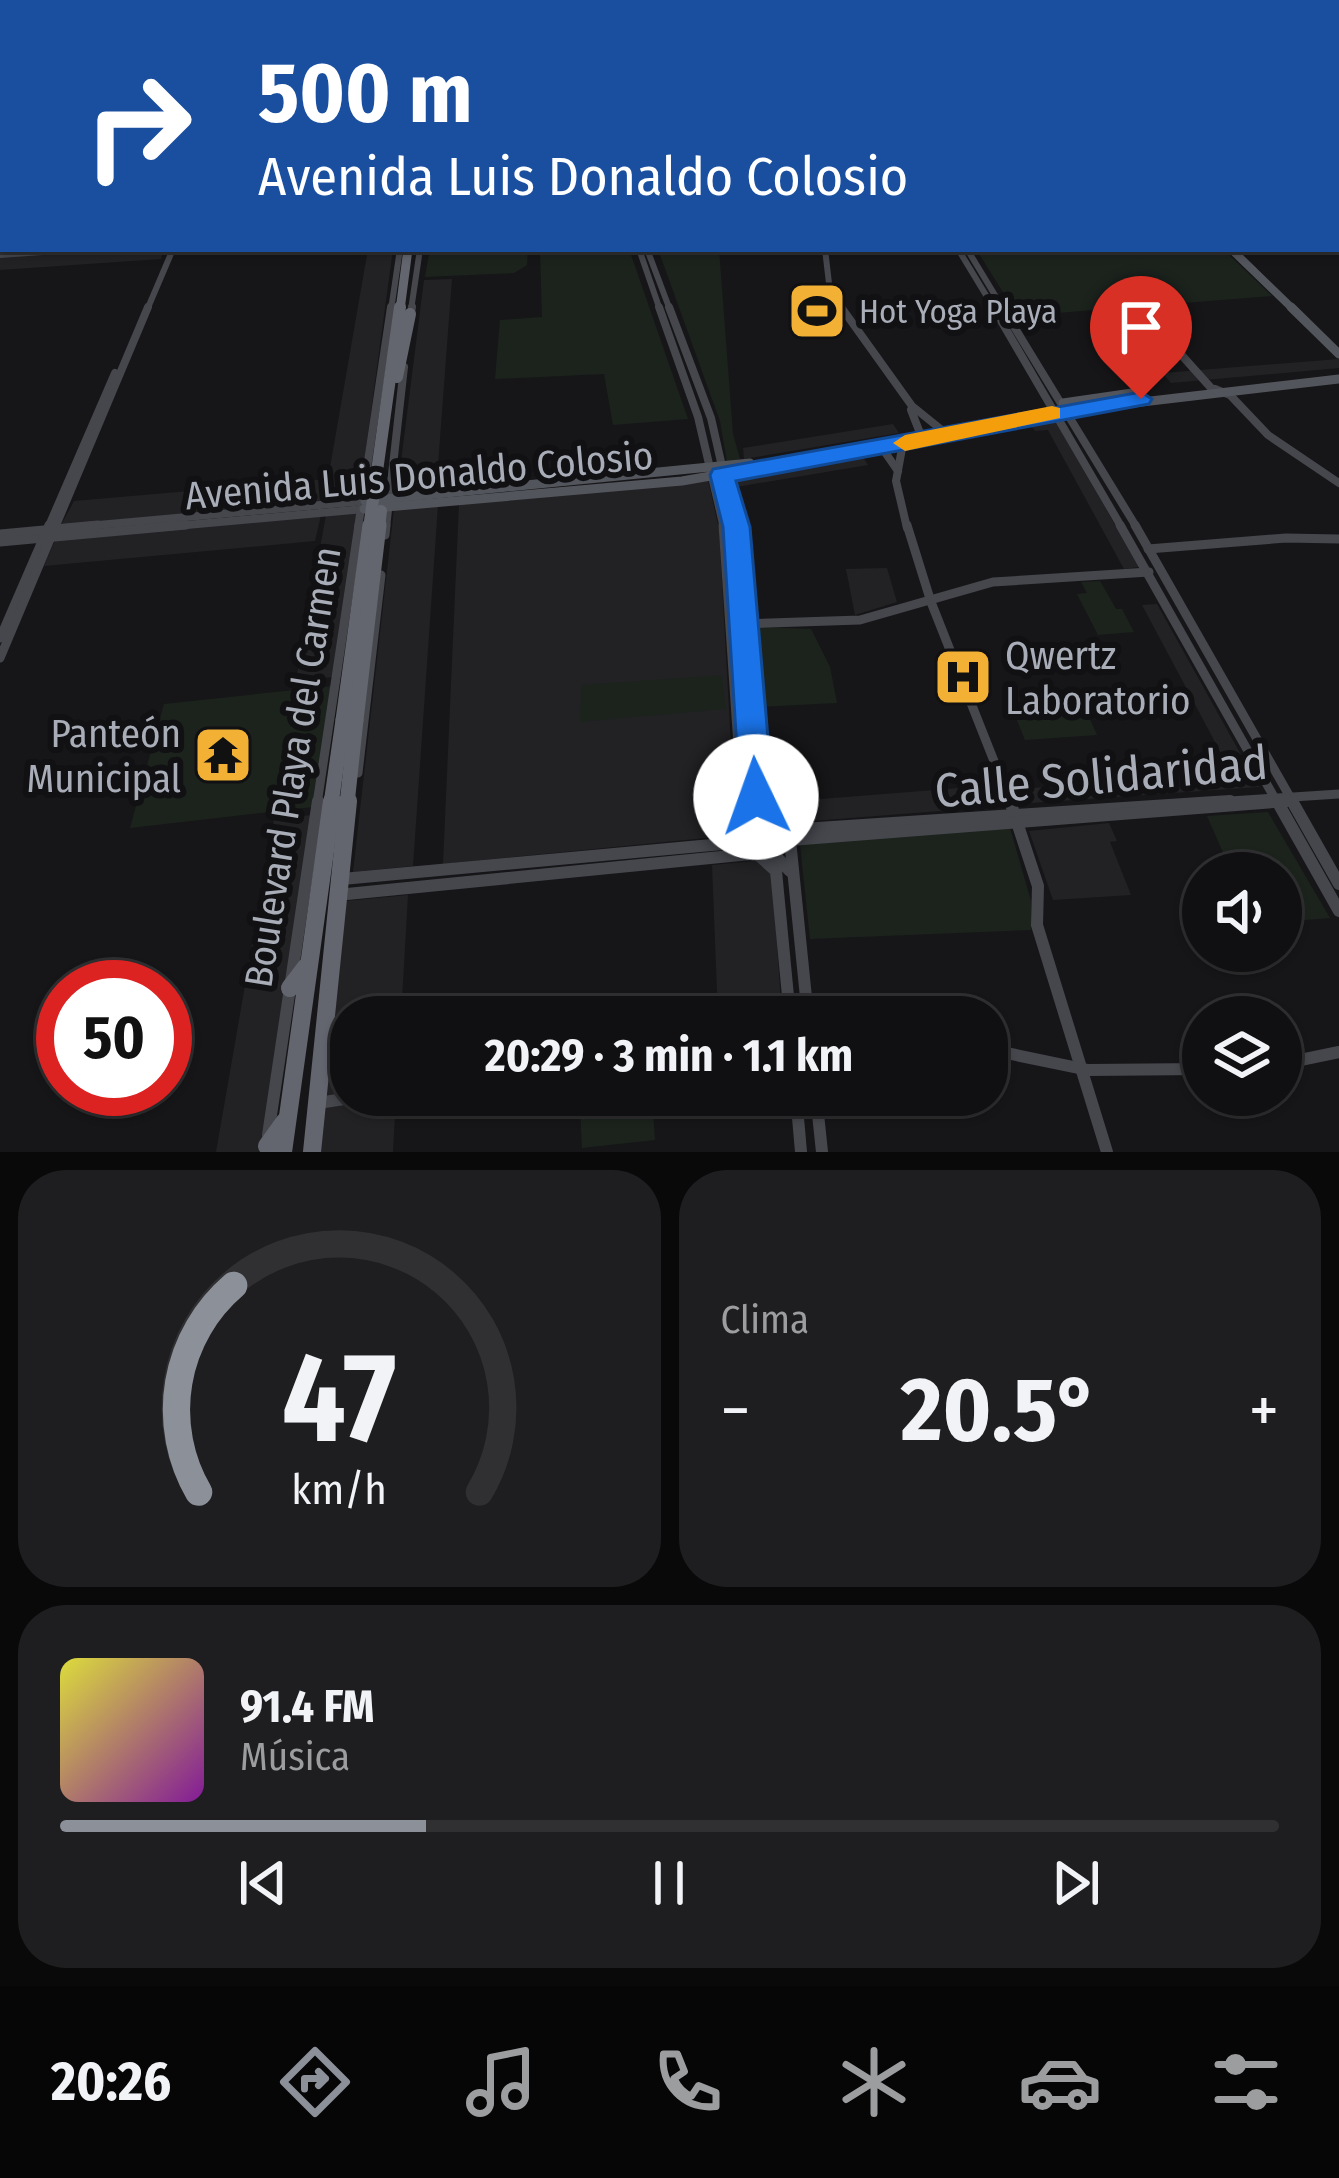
<!DOCTYPE html>
<html lang="es">
<meta charset="utf-8">
<style>
body{margin:0;font-family:"Fira Sans Condensed",sans-serif;background:#1e1e20;color:#f1f3f6;height:100vh;display:flex;flex-direction:column;font-size:45px;white-space:nowrap}
*{box-sizing:border-box;margin:0}
p{font-size:39px;color:#9c9d9f}
.icon{flex:none;width:66px;height:66px;fill:none;stroke:currentColor;stroke-width:2;stroke-linecap:round;stroke-linejoin:round}
.map{position:relative;height:1152px;overflow:hidden}
.drawer{display:flex;flex-direction:column;gap:18px;padding:18px;background:#09090a;flex:1}
.drawer>*{flex:none}
.guide{position:absolute;left:0px;top:0px;width:1341px;height:252px;box-shadow:0 3px 9px #0004,0 0 0 3px #303032;background:#1a4fa0;color:#fff;overflow:hidden}
.tools{position:absolute;left:1182px;top:852px;display:grid;gap:24px}
.tools a{display:grid;place-items:center;width:120px;height:120px;border-radius:50%;background:#101012;box-shadow:0 3px 9px #0004,0 0 0 3px #303032;font-size:60px}
.speed{position:absolute;left:36px;top:960px;display:flex;gap:24px;font-size:60px;font-weight:700;text-align:center}
.speed>*{display:grid;place-content:center;width:156px;height:156px;border-radius:50%;background:#101012;box-shadow:0 3px 9px #0004,0 0 0 3px #303032;line-height:1}
.speed .limit{border:18px solid #d22;background:#fff;color:#111}
.pin{position:absolute;display:grid;place-items:center;width:102px;height:102px;color:#fff;margin:-123px -51px;border-radius:50% 50% 50% 0;rotate:-45deg;box-shadow:0 0 12px #0007}
.pin .icon{rotate:45deg}
.me{position:absolute;width:132px;margin:-66px;rotate:357deg;stroke-linejoin:round;filter:drop-shadow(0 0 9px #0008)}
.turn{display:flex;align-items:center;gap:42px;height:252px;padding:0 60px;font-size:54px}
.turn .icon{width:156px;height:156px;stroke-width:2.5}
.turn b{display:block;font-size:84px;line-height:102px}
.big{font-size:90px;font-weight:700;line-height:1.1}
.drawer .tile{flex:1;display:flex;flex-direction:column;justify-content:center;gap:18px;min-width:0;padding:0 42px;border-radius:48px;background:#1e1e20}
.drawer .dial{align-items:center;gap:0}
.dial svg{height:312px;overflow:visible;fill:none;stroke:#303032;stroke-width:7;stroke-linecap:round;text-anchor:middle}
.dial text{fill:#f1f3f6;stroke:none}
.song{display:flex;align-items:center;gap:36px}
.cover{width:144px;height:144px;border-radius:18px;background:linear-gradient(135deg,hsl(60 70% 55%),hsl(290 70% 35%))}
.played{height:12px;border-radius:6px;background:linear-gradient(90deg,#8c9099 30%,#303032 30%)}
.keys{display:flex;justify-content:space-around;direction:ltr}
.heat{display:flex;justify-content:space-between;align-items:center;font-size:66px;direction:ltr}
.drawer .tiles{flex:1;display:grid;gap:18px;grid-template-columns:1fr 1fr}
.tile:last-child{grid-column:span 2}
.trip{position:absolute;left:330px;top:996px;width:678px;height:120px;border-radius:48px;background:#101012;box-shadow:0 3px 9px #0004,0 0 0 3px #303032;font-weight:700;line-height:120px;text-align:center}
.menu{display:flex;height:192px;justify-content:space-around;align-items:center;background:#060607;color:#9c9d9f}
.menu .icon{width:84px;height:84px}
.menu .on{color:#8c9099}
.menu b{font-size:54px;color:#f1f3f6}
.map>svg:first-child{display:block}
</style>
<div class="map">
<svg width="1339" height="1152" viewBox="0 0 1339 1152">
<rect width="100%" height="100%" fill="#161618"/>
<g fill="#222225">
<path d="M115,249h49l-3,10 -161,11v-14z"/>
<path d="M368,249h25l-34,251 -298,25 13,-24 254,-22z"/>
<path d="M452,279l-16,212 -39,2 27,-213z"/>
<path d="M1339,359v9l-168,15 -9,-10z"/>
<path d="M1053,417l8,13 78,137 -15,2 -76,-139 -13,1 -7,-9z"/>
<path d="M893,424l6,9 -155,26 -1,-11z"/>
<path d="M862,456l6,9 -132,22 -2,-8z"/>
<path d="M708,480l11,49 17,306 -293,29 16,-360z"/>
<path d="M438,505l-25,361 -60,6 41,-363z"/>
<path d="M357,512l-24,165 -37,3 30,-165z"/>
<path d="M321,515l-6,26 -271,25 12,-28z"/>
<path d="M887,568l10,34 -42,13 -9,-46z"/>
<path d="M1157,604l102,183 -243,17 -6,-14 220,-20 -88,-165z"/>
<path d="M998,785l7,21 -232,18 -3,-21z"/>
<path d="M312,815l-50,337h-46l58,-333z"/>
<path d="M1109,823l8,18 -7,1 21,53 -78,5 -24,-69z"/>
<path d="M764,860l8,11 10,146h-64l-6,-152z"/>
<path d="M408,895l-7,122h-50v78h45l-3,57h-73l25,-251z"/>
</g>
<g fill="#1c231d">
<path d="M430,249h98l-1,16 -13,8 -89,4z"/>
<path d="M540,249h89l59,170 -75,6 -9,-51 -109,5 5,-59 42,-3z"/>
<path d="M658,249h61l14,185 7,25 -13,3 -7,-41z"/>
<path d="M976,249h247l49,47 -254,20z"/>
<path d="M1100,581l16,28h6l12,23 -36,3 -21,-41 10,-1 -6,-11z"/>
<path d="M752,627l59,2 19,38 7,36 -81,4z"/>
<path d="M722,675l4,34 -146,13 1,-37z"/>
<path d="M332,686l-19,121 -183,21 34,-124z"/>
<path d="M1085,708l12,27 -72,5 -11,-27z"/>
<path d="M1268,812l62,106 -49,4v-49h-49l-25,-57z"/>
<path d="M1010,828l21,73v29l-221,9 -10,-95z"/>
<path d="M652,1099l3,41 -73,8 -2,-41z"/>
</g>
<g fill="none" stroke-linecap="round" stroke-linejoin="round">
<g stroke="#45474d" stroke-width="4.5">
<path d="M1146,0l5,3"/>
<path d="M1331,0l4,3"/>
<path d="M847,2l32,-2"/>
<path d="M792,3l58,-3"/>
<path d="M0,131l3,-5"/>
</g>
<g stroke="#45474d" stroke-width="6">
<path d="M639,249l21,61"/>
<path d="M647,249l23,61"/>
<path d="M825,249l5,43 13,18"/>
<path d="M958,249l37,61"/>
<path d="M967,249l37,61"/>
<path d="M0,255l85,-6"/>
<path d="M147,310l26,-61"/>
<path d="M391,310l9,-61"/>
<path d="M411,310l9,-61"/>
</g>
<g stroke="#45474d" stroke-width="8">
<path d="M659,307l39,110 26,111"/>
<path d="M669,307l42,111 25,110"/>
<path d="M841,307l71,99 36,29"/>
<path d="M993,307l129,221"/>
<path d="M1002,307l135,221"/>
<path d="M1142,311l70,78"/>
<path d="M410,320l2,-13"/>
<path d="M1215,389l15,6 38,40 71,48"/>
<path d="M911,410l9,23"/>
<path d="M903,443l-7,38 11,47"/>
<path d="M882,448l16,23"/>
<path d="M48,528l67,-155"/>
<path d="M55,528l93,-221"/>
<path d="M65,528l300,-27"/>
<path d="M153,528l211,-19"/>
<path d="M358,528l33,-221"/>
<path d="M386,528l18,-161"/>
</g>
<g stroke="#45474d" stroke-width="9">
<path d="M723,525l19,279"/>
<path d="M736,525l20,279"/>
<path d="M907,525l24,77 80,202"/>
<path d="M1120,525l158,279"/>
<path d="M1135,525l159,279"/>
<path d="M0,534l98,-9"/>
<path d="M385,535l1,-10"/>
<path d="M0,542l186,-17"/>
<path d="M1148,549l138,-11 53,1"/>
<path d="M740,624l120,-4 133,-38 156,-10"/>
<path d="M0,638l49,-113"/>
<path d="M0,658l56,-133"/>
<path d="M358,773l23,-198"/>
<path d="M317,804l42,-279"/>
<path d="M1184,804l155,-10"/>
<path d="M1280,804l14,-6"/>
</g>
<g stroke="#45474d" stroke-width="12">
<path d="M741,801l3,41 32,29 14,146"/>
<path d="M756,801l3,38 31,32"/>
<path d="M1010,801l28,85 -1,39 70,227"/>
<path d="M1277,801l62,110"/>
<path d="M1292,801l47,83"/>
<path d="M790,840l18,177"/>
<path d="M342,879l402,-37 28,-11 458,-30"/>
<path d="M337,895l424,-42 29,-13 497,-39"/>
<path d="M987,1049l101,21 115,-1"/>
<path d="M1281,1064l58,-12"/>
<path d="M796,1095l5,57"/>
<path d="M816,1095l6,57"/>
<path d="M318,1103l52,-8"/>
<path d="M268,1135l50,-334"/>
</g>
<path stroke="#53555c" stroke-width="6" d="M1045,0l4,3"/>
<path stroke="#53555c" stroke-width="8" d="M1231,249l63,61"/>
<g stroke="#53555c" stroke-width="9">
<path d="M1291,307l48,47"/>
<path d="M1063,403l76,-11"/>
<path d="M365,501l385,-38"/>
<path d="M364,509l318,-28 426,-75 231,-27"/>
</g>
<path stroke="#63666e" stroke-width="12" d="M397,377l13,-63"/>
<g stroke="#63666e" stroke-width="15">
<path d="M331,804l12,-84"/>
<path d="M347,804l9,-84"/>
</g>
<g stroke="#63666e" stroke-width="18">
<path d="M290,988l16,-21"/>
<path d="M267,1146l18,-25"/>
<path d="M283,1152l49,-351"/>
<path d="M312,1152l36,-351"/>
</g>
<path stroke="#63666e" stroke-width="9" d="M400,310l8,-61"/>
<g stroke="#63666e" stroke-width="12">
<path d="M369,528l31,-221"/>
<path d="M379,528l2,-17"/>
</g>
<g stroke="#63666e" stroke-width="15">
<path d="M343,720l27,-195"/>
<path d="M356,720l23,-195"/>
</g>
</g>
<path fill="#1a73e8" stroke="#114b97" stroke-width="3" d="M1141,392l11,7 -3,5 -413,77 14,46 23,270 -5,10 -12,5 -11,-5 -5,-10 -17,-270 -13,-52 3,-6z"/>
<path fill="#f59e0b" d="M1052,406l8,2v10l-155,33 -12,-8 12,-8z"/>
<defs>
<symbol id="stadium-square" viewBox="-11 -11 22 22"><rect x="-9" y="-9" width="18" height="18" rx="4" fill="#f2b134" stroke="#111113"/><path d="M0-5a6.5 5 0 1 0 0 10a6.5 5 0 1 0 0-10ZM-3.5-1.8h7v3.6h-7Z" fill="#111"/></symbol>
<symbol id="hospital-square" viewBox="-11 -11 22 22"><rect x="-9" y="-9" width="18" height="18" rx="4" fill="#f2b134" stroke="#111113"/><path d="M-5-5h3v3.5h4V-5h3V5h-3V1.5h-4V5h-3Z" fill="#111"/></symbol>
<symbol id="temple-square" viewBox="-11 -11 22 22"><rect x="-9" y="-9" width="18" height="18" rx="4" fill="#f2b134" stroke="#111113"/><path d="M0-6L5-2H3V0L6.5 2.5H4V6H1.5V3h-3V6H-4V2.5H-6.5L-3 0V-2H-5Z" fill="#111"/></symbol>
</defs>
<g fill-rule="evenodd">
<use href="#stadium-square" x="784" y="278" width="66" height="66"/>
<use href="#hospital-square" x="930" y="644" width="66" height="66"/>
<use href="#temple-square" x="190" y="722" width="66" height="66"/>
</g>
<g text-anchor="middle" stroke-width="12" stroke-linejoin="round" paint-order="stroke">
<g font-size="33" fill="#a8adb8" stroke="#111113" text-anchor="start">
<text x="859" y="323">Hot Yoga Playa</text>
</g>
<g font-size="39" fill="#a8adb8" stroke="#111113">
<text transform="translate(419 475) rotate(-5)" y="14">Avenida Luis Donaldo Colosio</text>
<text transform="translate(292 767) rotate(-81)" y="14">Boulevard Playa del Carmen</text>
</g>
<g font-size="39" fill="#a8adb8" stroke="#111113" text-anchor="start">
<text x="1005" y="669">Qwertz<tspan x="1005" dy="45">Laboratorio</tspan></text>
<text x="181" y="747" text-anchor="end">Panteón<tspan x="181" dy="45">Municipal</tspan></text>
</g>
<g font-size="48" fill="#a8adb8" stroke="#111113">
<text transform="translate(1101 776) rotate(-5)" y="17">Calle Solidaridad</text>
</g>
</g>
</svg>
<div class="tools">
<a><svg class="icon" aria-label="sound" viewBox="0 0 24 24"><path d="M4 9h4l5-4v14l-5-4H4zM17 9q2 3 0 6"/></svg></a>
<a><svg class="icon" aria-label="layers" viewBox="0 0 24 24"><path d="M12 4l9 5-9 5-9-5zM3 14l9 5 9-5"/></svg></a>
</div>
<div class="speed"><div class="limit">50</div></div>
<div class="pin" style="left:1141px;top:399px;background:#d93025"><svg class="icon" aria-label="arrive" viewBox="0 0 24 24"><path d="M6 21V4h12l-3 4 3 4H6"/></svg></div>
<svg class="me" style="left:756px;top:797px" viewBox="-20 -20 40 40"><circle r="19" fill="#fff"/><path d="M0-13L10 11 0 6-10 11z" fill="#1a73e8"/></svg>
<div class="trip">20:29 · 3 min · 1.1 km</div>
<div class="guide">
<div class="turn"><svg class="icon" aria-label="right" viewBox="0 0 24 24"><path d="M7 20v-9h11M14 6l5 5-5 5"/></svg><div><b>500 m</b>Avenida Luis Donaldo Colosio</div></div>
</div>
</div>
<section class="drawer">
<div class="tiles">
<div class="tile dial"><svg viewBox="0 0 100 80">
<path d="M14 69A42 42 0 1 1 86 69"/>
<path d="M14 69A42 42 0 0 1 23 16" stroke="#8c9099"/>
<text x="50" y="56" font-size="32" font-weight="700">47</text>
<text x="50" y="72" font-size="11">km/h</text>
</svg></div>
<div class="tile"><p>Clima</p>
<div class="heat"><a>−</a><b class="big">20.5°</b><a>+</a></div>
</div>
<div class="tile">
<div class="song"><i class="cover"></i><div><b>91.4 FM</b><p>Música</p></div></div>
<div class="played"></div>
<div class="keys"><svg class="icon" aria-label="previous" viewBox="0 0 24 24"><path d="M18 5L8 12l10 7zM5 5v14"/></svg><svg class="icon" aria-label="pause" viewBox="0 0 24 24"><path d="M8 5v14M16 5v14"/></svg><svg class="icon" aria-label="next" viewBox="0 0 24 24"><path d="M6 5l10 7-10 7zM19 5v14"/></svg></div>
</div>
</div>
</section>
<nav class="menu">
<b>20:26</b>
<svg class="icon on" aria-label="directions" viewBox="0 0 24 24"><path d="M12 3l9 9-9 9-9-9zM9 14v-3h6M13 9l2 2-2 2"/></svg>
<svg class="icon" aria-label="music" viewBox="0 0 24 24"><path d="M9 18V5l10-2v13"/><circle cx="6" cy="18" r="3"/><circle cx="16" cy="16" r="3"/></svg>
<svg class="icon" aria-label="phone" viewBox="0 0 24 24"><path d="M5 4h4l2 5-3 2q2 4 5 5l2-3 5 2v4C11 20 4 13 5 4z"/></svg>
<svg class="icon" aria-label="climate" viewBox="0 0 24 24"><path d="M12 3v18M4 7l16 10M4 17L20 7"/></svg>
<svg class="icon" aria-label="car" viewBox="0 0 24 24"><path d="M5 17H2v-5l4-1 3-4h7l3 4 3 1v5h-3M9 17h6M6 11h13"/><circle cx="7" cy="17" r="2"/><circle cx="17" cy="17" r="2"/></svg>
<svg class="icon" aria-label="filters" viewBox="0 0 24 24"><path d="M4 7h16M4 17h16"/><circle cx="9" cy="7" r="2"/><circle cx="15" cy="17" r="2"/></svg>
</nav>
